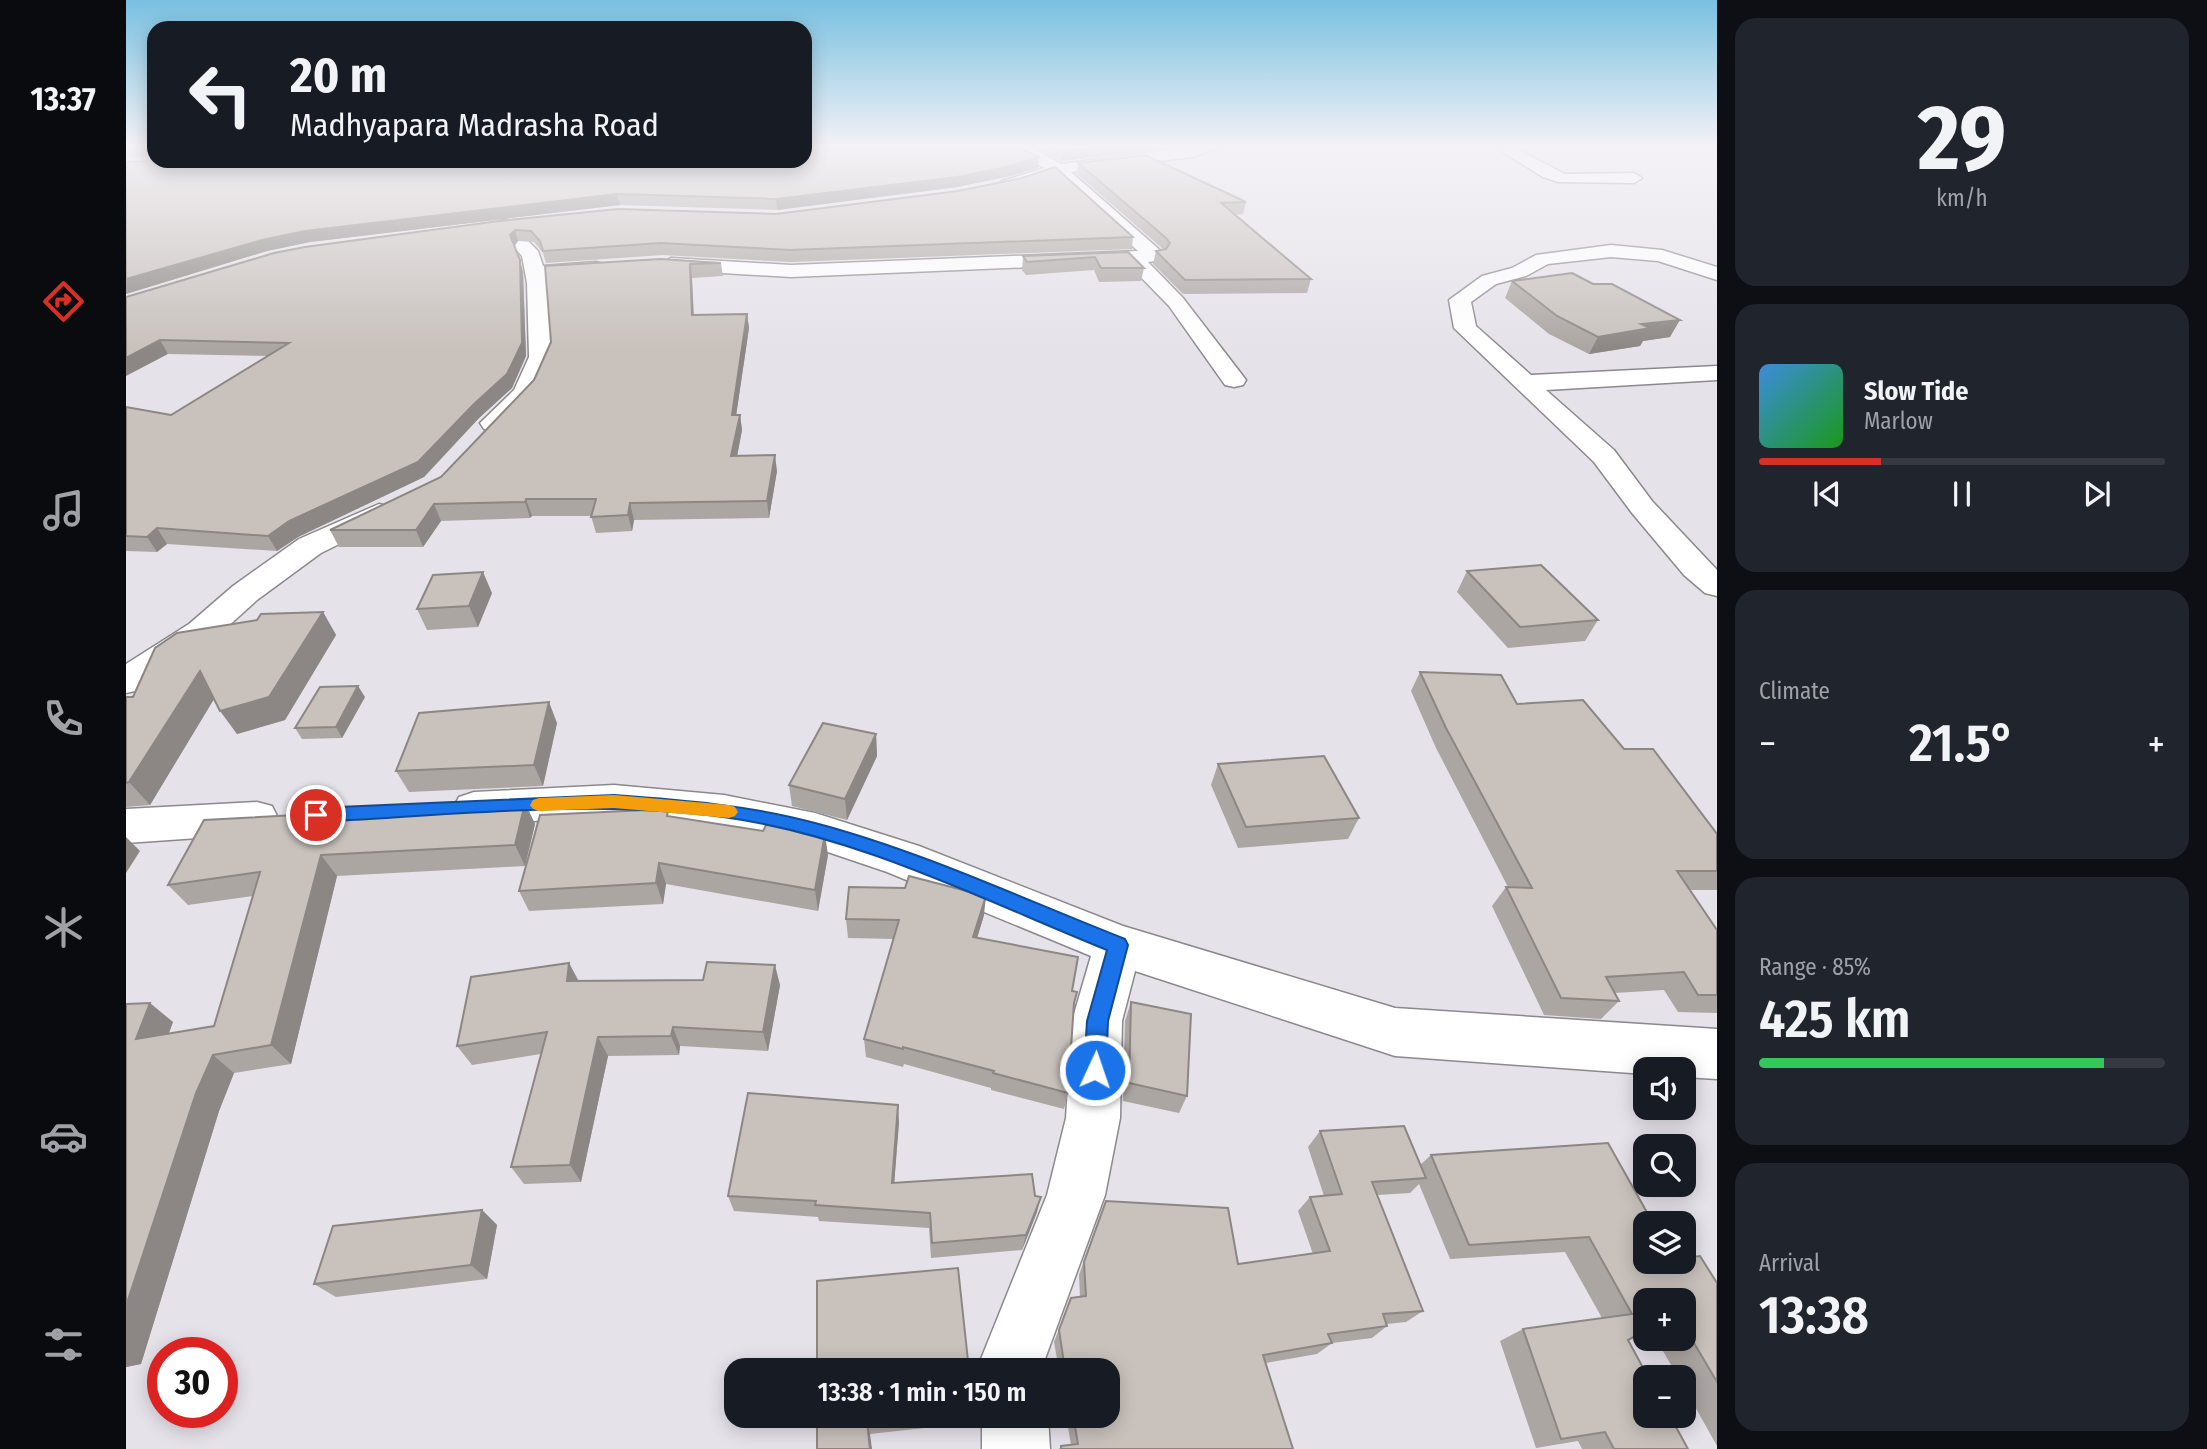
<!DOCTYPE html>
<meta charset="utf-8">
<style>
body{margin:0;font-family:"Fira Sans Condensed",sans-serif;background:#20242c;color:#f1f3f6;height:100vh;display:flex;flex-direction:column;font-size:26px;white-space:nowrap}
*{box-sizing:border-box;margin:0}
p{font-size:23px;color:#9ea1a6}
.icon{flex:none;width:38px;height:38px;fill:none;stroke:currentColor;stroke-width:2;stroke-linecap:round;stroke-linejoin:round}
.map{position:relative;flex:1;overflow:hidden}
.details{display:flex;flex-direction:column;gap:18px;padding:18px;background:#0d0f14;width:490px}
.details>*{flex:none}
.hud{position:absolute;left:21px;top:21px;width:665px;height:147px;border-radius:21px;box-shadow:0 4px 18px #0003;background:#171b24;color:#f1f3f6;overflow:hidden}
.controls{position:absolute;left:1507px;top:1057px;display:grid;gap:14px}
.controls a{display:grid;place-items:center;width:63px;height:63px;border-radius:14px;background:#171b24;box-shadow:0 4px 18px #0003;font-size:35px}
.speed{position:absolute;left:21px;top:1337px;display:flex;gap:14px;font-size:35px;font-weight:700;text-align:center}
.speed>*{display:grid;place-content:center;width:91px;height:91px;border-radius:50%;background:#171b24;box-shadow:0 4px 18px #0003;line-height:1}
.speed .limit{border:10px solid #d22;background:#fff;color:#111}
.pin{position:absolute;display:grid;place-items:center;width:60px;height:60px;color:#fff;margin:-30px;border:4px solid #fff;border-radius:50%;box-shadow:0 2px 7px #0007}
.me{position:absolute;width:77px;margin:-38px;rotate:3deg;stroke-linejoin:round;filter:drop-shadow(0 0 5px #0008)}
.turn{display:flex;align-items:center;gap:24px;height:147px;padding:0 28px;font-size:32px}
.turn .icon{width:91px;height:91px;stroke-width:2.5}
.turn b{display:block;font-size:49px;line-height:60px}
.big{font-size:52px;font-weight:600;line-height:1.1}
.details .card{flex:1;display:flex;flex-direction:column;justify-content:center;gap:10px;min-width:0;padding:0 24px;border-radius:21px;background:#20242c}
.details .dial{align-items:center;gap:0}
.dial b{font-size:91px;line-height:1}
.song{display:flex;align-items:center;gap:21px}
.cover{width:84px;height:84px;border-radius:10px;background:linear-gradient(135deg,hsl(210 70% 55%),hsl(120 70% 35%))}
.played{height:7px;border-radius:4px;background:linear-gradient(90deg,#d93025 30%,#363941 30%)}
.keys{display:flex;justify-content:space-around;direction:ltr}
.heat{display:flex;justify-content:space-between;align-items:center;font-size:38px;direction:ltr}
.charge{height:10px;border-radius:5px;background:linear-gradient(90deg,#34c759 85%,#363941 0)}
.trip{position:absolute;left:598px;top:1358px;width:396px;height:70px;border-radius:21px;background:#171b24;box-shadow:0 4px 18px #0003;font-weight:600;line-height:70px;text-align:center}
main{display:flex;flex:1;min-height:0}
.dock{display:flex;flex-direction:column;width:126px;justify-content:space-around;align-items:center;background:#090b0e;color:#9ea1a6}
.dock .icon{width:49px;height:49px}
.dock .selected{color:#d93025}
.dock b{font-size:32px;color:#f1f3f6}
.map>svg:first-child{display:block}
</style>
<main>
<nav class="dock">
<b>13:37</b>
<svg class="icon selected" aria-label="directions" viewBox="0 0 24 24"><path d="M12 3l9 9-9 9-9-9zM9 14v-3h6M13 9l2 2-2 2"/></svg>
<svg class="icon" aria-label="music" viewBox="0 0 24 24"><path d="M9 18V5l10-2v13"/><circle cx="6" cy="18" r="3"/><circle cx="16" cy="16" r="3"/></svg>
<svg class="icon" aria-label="phone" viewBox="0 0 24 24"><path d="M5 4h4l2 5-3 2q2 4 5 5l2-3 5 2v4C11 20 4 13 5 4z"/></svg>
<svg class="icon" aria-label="climate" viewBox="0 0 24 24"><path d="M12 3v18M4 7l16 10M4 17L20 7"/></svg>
<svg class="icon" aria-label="car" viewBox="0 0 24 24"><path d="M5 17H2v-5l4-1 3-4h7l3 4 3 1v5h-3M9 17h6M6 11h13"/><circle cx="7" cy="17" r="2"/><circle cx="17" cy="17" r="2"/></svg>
<svg class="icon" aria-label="filters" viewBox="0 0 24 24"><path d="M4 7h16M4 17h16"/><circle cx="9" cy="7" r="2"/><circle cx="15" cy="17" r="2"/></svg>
</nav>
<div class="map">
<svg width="1591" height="1449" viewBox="0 0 1591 1449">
<rect width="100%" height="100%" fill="#e6e2ea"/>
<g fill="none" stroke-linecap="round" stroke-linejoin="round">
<defs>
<g id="minor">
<path d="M873,146h24l14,5 24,13 138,-18h25l-32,11 -121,15 91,80 3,4 -3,4 -14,2 35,36 63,82 -3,5 -9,2 -9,-2 -56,-79 -42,-43 -336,14 -120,-7 -10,-6 10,-6 120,7 347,-14 -83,-76 -47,14 -6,-2 -2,-3 2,-3 43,-13z"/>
<path d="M1367,146h18l54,28 69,-1 8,5 -8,5 -76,-1 -15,-5z"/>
<path d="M376,220l6,1 30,30 5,15 53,-4 7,2 3,4 -3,4 -7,2 -50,3 7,80 -19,41 -32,31 -9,2 -9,-2 -4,-6 34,-33 15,-33 -2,-74 -5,-27 -29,-31z"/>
<path d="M1485,245l51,5 55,17v13l-59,-19 -47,-4 -63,7 -22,12 -30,8 -25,18 5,24 55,49 186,-9v14l-171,10 68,60 38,51 65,69v26l-12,-3 -21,-18 -52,-62 -38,-51 -140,-134 -5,-28 33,-24 30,-8 24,-13z"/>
<path d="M253,504l11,3 4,6 -4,6 -69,34 -64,47 -44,40 -74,50 -13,3v-29l63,-40 44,-38 66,-47z"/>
<path d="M488,785l110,10 91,18 104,33 204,80 272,82 322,21v50l-33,-2v-8h-39v5l-250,-18 -260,-85 -13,50 -2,97 -15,77 -60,164 1,11h-65v-11l66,-164 19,-77 6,-97 19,-65 -204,-84 -74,-25 -89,-20 -110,-10 -140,7 -15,-5 -6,-11 6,-11 15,-5z"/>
<path d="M131,802l15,4 6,12 -6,12 -15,4 -131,9v-34z"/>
<path d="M856,1416h66l2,33h-68z"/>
</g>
</defs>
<use href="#minor" stroke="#8b888e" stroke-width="3"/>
<use href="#minor" fill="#fff" fill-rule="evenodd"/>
</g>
<g fill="#aca6a2">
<path d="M0,146h28v12l-28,-1z"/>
<path d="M904,146h156l-125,15z"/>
<path d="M0,162l912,6 -28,8 -53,11 -180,23 -157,-5 -310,37 -43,9 -141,43z"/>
<path d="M952,163l168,39 -3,12 -9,1 77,64 -4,14 -124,1 -30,-30 3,-13 7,-2 -86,-75z"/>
<path d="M373,221l634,16 -1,12 -341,13 -128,-7 -117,8 -3,-10 -9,-11 -16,-1 -4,5 9,26 3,84 -14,32 -33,30 -55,59 -126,60 -21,14 -110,-7 -10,8 -31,-1v-144l45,8 97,-59 -100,-2 -42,-57z"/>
<path d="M1002,252l16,16 -3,13 -42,1 -5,-12 -68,5 -4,-5 1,-14z"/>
<path d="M595,263l2,13 -31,2 2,37 53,-1 2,14 -13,87h4l2,15 -5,26 40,15 -8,47 -135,2 -2,11 -36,2 -5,-17h-59l-2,2 -89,3 -18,26h-84l-9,-17 111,-53 93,-97 17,-38 -6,-76z"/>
<path d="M1386,281l158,56 -27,4 -3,5 -51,8 -40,-20 -44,-36z"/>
<path d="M1341,571l131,49 -13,21 -77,7 -51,-56z"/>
<path d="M366,593l-14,34 -51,3 -10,-21z"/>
<path d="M197,612l13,23 -51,85 -48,14 -23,-35 -64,106 -24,2v-110h7z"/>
<path d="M1294,672l97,32 107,45 93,85v56h-27l27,40v83l-39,-1 -14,-22 -49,3 4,8 -18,18 -57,-4 -52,-109 14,-19h2l-72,-139 -25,-57z"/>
<path d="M239,697l-23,41 -40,1 -7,-11z"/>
<path d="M431,723l-14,63 -134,6 -13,-21z"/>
<path d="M750,734l1,22 -30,64 -55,-14 -3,-21z"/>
<path d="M1092,764l141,54 -11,21 -110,9 -27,-63z"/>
<path d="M399,803l10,21 -10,42 -188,10 -46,188 -57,9 -15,38 -78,253 -15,3v-363l47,18 -5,12 46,-8 39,-130 -65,9 -20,-20z"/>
<path d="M544,816l158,39 -10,56 -152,-27 -3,20 -134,7 -10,-20z"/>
<path d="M858,915l-7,23 95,53 1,15 -5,87 -4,16 -73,-19v-2l-87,-24 -1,3 -37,-10 -2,-18 30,-100 -46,-1 -2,-19z"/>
<path d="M443,963l10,18 201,4 -12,66 -88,-5 -1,9 -71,1 -27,126 -57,2 -13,-17 30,-113 -69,11 -15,-19z"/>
<path d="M1005,1002l56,94 -8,17 -56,-12 2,-80z"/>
<path d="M773,1122l-5,61 143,29 -15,38 -91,8 -2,-30 -110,-7 -1,-4 -84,-6 -6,-15z"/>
<path d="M1194,1131l100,34 11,-10 214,107 72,21v163l-33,-59v-10h-6l-22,-38h28v-39l-56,40 60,109h-106l-4,-8 -42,7 -36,-107 23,-12 79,-11 -37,-66 -115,7 -31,-75 -9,9 -33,2 46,116 -17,11 -19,2v2l-15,12 -40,5 -15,11 -51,9 27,86h-234l2,-3 10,-1 -5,-29h42v-46h-49l-5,-28 17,-44 9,-1 -1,-22 21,-59 138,48 75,-10 -15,-43 12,-14 14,-1 -16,-49z"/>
<path d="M356,1210l15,15 -10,54 -151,18 -22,-13z"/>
<path d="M691,1416h155l-2,7 -100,11z"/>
</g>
<g fill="#8c8784">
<path d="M977,146h83l-125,15 1,-10z"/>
<path d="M913,157l-1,11 -28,8 -53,11 -180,23 -1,-11z"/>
<path d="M491,194l3,11 -310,37 -43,9 -141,43v-15l136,-39 43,-9z"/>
<path d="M389,230l3,11 -4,6 -4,-12z"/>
<path d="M394,260l3,12 3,84 -14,32 -33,30 -55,59 -126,60 -21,14 -9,-15z"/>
<path d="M564,264l2,14 2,51 -2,-14z"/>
<path d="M621,314l2,14 -15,102 -2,-15z"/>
<path d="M1554,320l-10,17 -27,4 -3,5 -51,8 9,-17 43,-13z"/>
<path d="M34,340l8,14 -42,22v-18z"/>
<path d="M614,415l2,15 -8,42 -3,-16z"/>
<path d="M649,455l2,16 -8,47 -2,-17z"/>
<path d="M400,499l6,17 -2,2 -5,-16z"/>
<path d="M504,503l4,17 -2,11 -4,-16z"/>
<path d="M308,504l7,17 -18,26 -7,-17z"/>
<path d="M31,528l10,16 -10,8 -10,-15z"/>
<path d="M357,572l9,21 -14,34 -9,-21z"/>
<path d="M197,612l13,23 -51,85 -48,14 -17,-23z"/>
<path d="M74,671l17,23 -67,111 -21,-23z"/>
<path d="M232,686l7,11 -23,41 -6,-11z"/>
<path d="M423,702l8,21 -14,63 -9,-21z"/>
<path d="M750,734l1,22 -30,64 -2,-21z"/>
<path d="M399,803l10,21 -10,42 -10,-21z"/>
<path d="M699,834l3,21 -10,56 -3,-21z"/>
<path d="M0,837l14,14 -14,22z"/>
<path d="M195,855l16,21 -46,188 -20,-19z"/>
<path d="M533,863l7,21 -3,20 -7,-21z"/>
<path d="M860,896l-2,19 -12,40 1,-18z"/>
<path d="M443,963l10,20 -12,-2z"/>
<path d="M649,965l5,20 -12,66 -5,-19z"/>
<path d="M24,1003l23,19 -13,36 -24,-19z"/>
<path d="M547,1027l7,19 -1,9 -8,-19z"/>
<path d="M472,1037l10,19 -27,126 -11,-17z"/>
<path d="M87,1055l21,18 -15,38 -78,253 -15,3v-61l70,-213z"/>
<path d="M772,1105l1,17 -6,77 -1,-16z"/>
<path d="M915,1197l-4,15 -15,38 4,-15z"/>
<path d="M356,1210l15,15 -10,54 -16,-14z"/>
<path d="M741,1422l3,12 2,15h-2z"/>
</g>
<g fill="#c8c1bc" stroke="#8c8784" stroke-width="2">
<path d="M0,146h28v2l-28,-1z"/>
<path d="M679,146h210l24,11 -28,9 -54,11 -181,22 -159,-5 -312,37 -43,9 -136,39v-117l28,-1h651z"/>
<path d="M926,146h51l-41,5z"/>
<path d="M1019,155l101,47 -25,1 90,76 -126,1 -29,-29 10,-2 4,-6 -4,-5 -88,-75z"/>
<path d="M929,167l78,70 -343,13 -129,-7 -118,8 -3,-10 -9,-10 -16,-1 -5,5 10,25 2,83 -15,31 -33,30 -56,58 -129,59 -21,15 -111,-8 -10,9 -21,-1v-129l45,8 118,-72 -129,-3 -34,18v-61l148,-44 31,-6 194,-26 119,-12 158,5 182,-23 64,-13z"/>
<path d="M1002,252l16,16h-43l-6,-11 -68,5 -4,-6z"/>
<path d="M535,259l60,4 -31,1 2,51 55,-1 -15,101h8l-9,41 44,-1 -8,46 -137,2 -2,12 -37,2 5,-18h-70l-1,3 -91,2 -18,26h-86l111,-53 93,-97 17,-38 -6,-76z"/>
<path d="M1446,273l21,11h19l68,36 -39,4 9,4 -52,9 -41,-21 -45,-35z"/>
<path d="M1415,565l57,55 -78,7 -53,-56z"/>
<path d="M357,572l-14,34 -52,3 16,-34z"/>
<path d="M197,612l-54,85 -49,14 -20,-40 -71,111 -3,1v-86h7l22,-49 22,-15 80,-13 4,-6z"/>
<path d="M1294,672l81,3 16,29 66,-4 41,49h29l64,85v37h-40l40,59v65h-19l-14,-23 -78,5 13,24 -58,-3 -55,-111 26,1 -86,-160z"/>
<path d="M232,686l-22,41 -41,1 25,-41z"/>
<path d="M423,702l-15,63 -138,6 23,-58z"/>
<path d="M697,723l53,11 -31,65 -56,-14z"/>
<path d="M1198,756l35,62 -113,9 -28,-63z"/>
<path d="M399,803l-10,42 -194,10 -50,190 -58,10 -17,38 -70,213v-302l24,-1 -14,36 78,-13 46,-154 -92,13 36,-65z"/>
<path d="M542,809l-1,7 96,15 6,-11 56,14 -10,56 -156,-27 -3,20 -137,8 21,-76z"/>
<path d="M783,876l77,20 -13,41 105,20 -6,34 5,1 -3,11 -6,90 -75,-20 1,-2 -91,-24v2l-39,-10 35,-119 -53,-1 3,-32 56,1z"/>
<path d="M581,962l68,3 -12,67 -90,-5 -2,9 -73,1 -28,128 -59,2 36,-135 -90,14 14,-69 98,-14 -2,18 136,-1z"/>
<path d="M1005,1002l60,12 -4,82 -58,-13z"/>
<path d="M622,1093l150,12 -6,78 140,-9 3,22 6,1 -15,38 -94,8 -2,-30 -115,-8 1,-4 -88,-5z"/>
<path d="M1278,1126l22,52 -54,4 51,129 -40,3 4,12 -59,8 4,9 -69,12 30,94h-232v-3l17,-2 -5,-28h35v-46h-43l-6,-40 12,-32 15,-2 -2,-34 22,-61 122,7 10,56 92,-13 -20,-54 32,-3 -22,-63z"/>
<path d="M1482,1143l45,80h-8v39h39v-4l16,-2 17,27v99l-33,-56v-26h-39v31l-17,9 20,37h-3v39h25l18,33h-74l-9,-17 -44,7 -38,-110 109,-15 -43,-77 -120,8 -38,-90z"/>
<path d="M356,1210l-11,55 -157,19 19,-58z"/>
<path d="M832,1268l11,102h-152v-89z"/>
<path d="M691,1416h110l-60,6 3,27h-53z"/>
</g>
<linearGradient id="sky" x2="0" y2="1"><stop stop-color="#79c0e1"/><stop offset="0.42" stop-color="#f4f2f6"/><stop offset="1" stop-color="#f4f2f6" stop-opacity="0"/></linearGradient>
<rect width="1591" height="349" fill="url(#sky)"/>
<path fill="#1a73e8" stroke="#114b97" stroke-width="2" d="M488,795c68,5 135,10 201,28 106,28 208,76 310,116l3,6 -20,76 -2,49 -3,7 -8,3 -8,-3 -3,-7 3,-49 20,-71c-124,-50 -251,-115 -384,-133 -134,-18 -272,-2 -407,5l-6,-2 -3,-5 3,-5 6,-2z"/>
<path fill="#f59e0b" d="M488,795l115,10 6,2 3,5 -3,4 -6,2 -115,-10 -75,3 -6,-2 -3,-4 3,-5 6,-2z"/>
</svg>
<div class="controls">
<a><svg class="icon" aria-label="sound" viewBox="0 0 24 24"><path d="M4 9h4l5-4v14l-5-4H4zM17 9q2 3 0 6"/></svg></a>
<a><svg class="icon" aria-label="search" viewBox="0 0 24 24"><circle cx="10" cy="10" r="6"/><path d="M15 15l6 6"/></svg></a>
<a><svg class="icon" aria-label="layers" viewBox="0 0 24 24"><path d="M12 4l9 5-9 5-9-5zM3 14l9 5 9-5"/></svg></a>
<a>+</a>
<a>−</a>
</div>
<div class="speed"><div class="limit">30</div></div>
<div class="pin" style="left:190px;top:815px;background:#d93025"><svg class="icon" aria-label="arrive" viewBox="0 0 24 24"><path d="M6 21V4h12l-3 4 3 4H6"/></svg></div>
<svg class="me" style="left:969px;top:1070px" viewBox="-20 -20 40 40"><circle r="17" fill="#1a73e8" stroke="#fff" stroke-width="3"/><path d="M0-11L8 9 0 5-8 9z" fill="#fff"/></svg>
<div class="trip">13:38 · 1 min · 150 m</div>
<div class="hud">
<div class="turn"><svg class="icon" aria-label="left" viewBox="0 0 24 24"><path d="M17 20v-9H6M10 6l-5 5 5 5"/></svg><div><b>20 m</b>Madhyapara Madrasha Road</div></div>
</div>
</div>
<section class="details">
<div class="card dial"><b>29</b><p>km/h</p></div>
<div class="card">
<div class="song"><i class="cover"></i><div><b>Slow Tide</b><p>Marlow</p></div></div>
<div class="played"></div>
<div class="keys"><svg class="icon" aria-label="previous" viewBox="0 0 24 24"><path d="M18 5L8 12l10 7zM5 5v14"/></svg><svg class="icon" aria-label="pause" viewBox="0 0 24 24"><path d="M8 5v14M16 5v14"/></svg><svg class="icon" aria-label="next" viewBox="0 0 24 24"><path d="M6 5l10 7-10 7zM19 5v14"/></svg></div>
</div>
<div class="card"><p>Climate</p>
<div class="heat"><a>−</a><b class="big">21.5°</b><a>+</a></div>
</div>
<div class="card"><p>Range · 85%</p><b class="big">425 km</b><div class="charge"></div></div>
<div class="card"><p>Arrival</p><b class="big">13:38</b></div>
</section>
</main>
